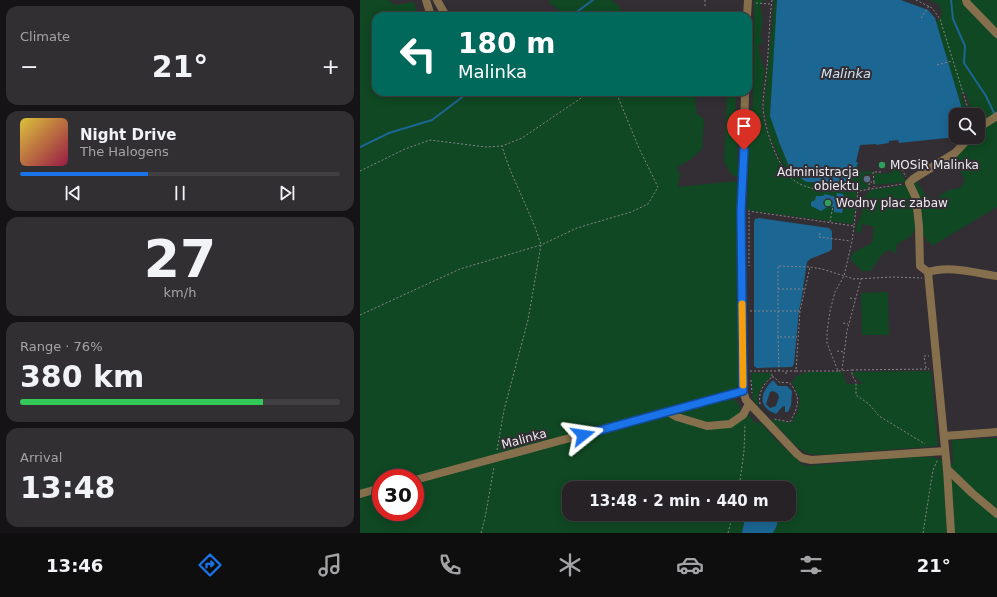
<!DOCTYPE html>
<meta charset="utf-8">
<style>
body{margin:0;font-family:"DejaVu Sans",sans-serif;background:#322f32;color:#f1f3f6;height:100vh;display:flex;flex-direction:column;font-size:15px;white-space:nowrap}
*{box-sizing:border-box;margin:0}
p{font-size:13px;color:#a4a4a7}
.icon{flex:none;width:22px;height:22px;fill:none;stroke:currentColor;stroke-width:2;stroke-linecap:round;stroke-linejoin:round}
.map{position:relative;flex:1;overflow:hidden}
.details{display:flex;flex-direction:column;gap:6px;padding:6px;background:#151315;width:360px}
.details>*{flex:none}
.banner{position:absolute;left:12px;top:12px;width:380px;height:84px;border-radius:12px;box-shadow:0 2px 10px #0003,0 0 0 1px #423f43;background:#00695c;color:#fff;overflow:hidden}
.buttons{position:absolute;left:589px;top:108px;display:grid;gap:8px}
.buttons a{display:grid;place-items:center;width:36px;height:36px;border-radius:8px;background:#262226;box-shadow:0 2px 10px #0003,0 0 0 1px #423f43;font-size:20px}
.speed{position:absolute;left:12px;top:469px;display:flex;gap:8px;font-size:20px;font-weight:700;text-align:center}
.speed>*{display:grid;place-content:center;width:52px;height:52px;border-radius:50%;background:#262226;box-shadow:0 2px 10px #0003,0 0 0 1px #423f43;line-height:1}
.speed .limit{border:6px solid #d22;background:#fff;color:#111}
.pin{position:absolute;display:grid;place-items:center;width:34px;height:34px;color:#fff;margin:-41px -17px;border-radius:50% 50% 50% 0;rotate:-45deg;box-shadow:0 0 4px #0007}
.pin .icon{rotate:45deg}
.me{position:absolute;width:44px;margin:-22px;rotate:75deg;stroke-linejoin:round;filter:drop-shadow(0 0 3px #0008)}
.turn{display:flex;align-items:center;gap:14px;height:84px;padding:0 20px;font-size:18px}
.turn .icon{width:52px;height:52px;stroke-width:2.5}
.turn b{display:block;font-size:28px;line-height:34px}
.big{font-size:30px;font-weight:700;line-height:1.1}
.details .widget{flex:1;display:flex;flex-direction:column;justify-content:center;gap:6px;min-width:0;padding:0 14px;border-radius:12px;background:#322f32}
.details .dial{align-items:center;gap:0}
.dial b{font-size:52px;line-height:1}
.song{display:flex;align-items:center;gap:12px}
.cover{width:48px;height:48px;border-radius:6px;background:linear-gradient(135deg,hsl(50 70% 55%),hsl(340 70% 35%))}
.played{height:4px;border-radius:2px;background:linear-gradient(90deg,#1a73e8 40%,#423f43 40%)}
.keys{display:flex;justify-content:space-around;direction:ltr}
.heat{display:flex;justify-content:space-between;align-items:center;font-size:22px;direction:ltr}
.charge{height:6px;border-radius:3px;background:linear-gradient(90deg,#34c759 76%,#423f43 0)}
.trip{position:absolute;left:202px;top:481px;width:234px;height:40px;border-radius:12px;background:#262226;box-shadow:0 2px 10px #0003,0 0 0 1px #423f43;font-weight:700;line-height:40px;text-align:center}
.tab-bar{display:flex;height:64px;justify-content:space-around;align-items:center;background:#0f0e0f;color:#a4a4a7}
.tab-bar .icon{width:28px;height:28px}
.tab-bar .on{color:#1a73e8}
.tab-bar b{font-size:18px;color:#f1f3f6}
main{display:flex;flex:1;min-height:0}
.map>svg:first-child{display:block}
</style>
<main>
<section class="details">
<div class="widget"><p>Climate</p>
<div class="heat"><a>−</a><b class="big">21°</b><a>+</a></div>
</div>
<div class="widget">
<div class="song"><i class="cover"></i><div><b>Night Drive</b><p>The Halogens</p></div></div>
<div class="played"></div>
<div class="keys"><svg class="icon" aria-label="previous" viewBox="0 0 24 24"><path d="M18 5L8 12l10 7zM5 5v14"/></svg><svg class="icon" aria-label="pause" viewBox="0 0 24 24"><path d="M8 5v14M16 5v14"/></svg><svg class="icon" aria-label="next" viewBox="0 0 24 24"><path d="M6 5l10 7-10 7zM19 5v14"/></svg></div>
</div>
<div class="widget dial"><b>27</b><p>km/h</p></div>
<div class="widget"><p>Range · 76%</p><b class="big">380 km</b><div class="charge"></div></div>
<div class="widget"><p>Arrival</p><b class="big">13:48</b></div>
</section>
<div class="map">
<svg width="637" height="533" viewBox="0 0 637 533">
<rect width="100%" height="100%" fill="#322e33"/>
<g fill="#104823" fill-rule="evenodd">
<path d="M0,0h28l7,5 19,-3 3,14h-41v76h325l-6,7 2,15 7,5 -2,30 -12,11 -13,7 3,8 -2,12 57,-6 4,5v197l-4,6 -12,4 1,8 8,-2 4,2 4,6v7l9,1 6,8 5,-1 17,19 27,25 108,-9h21l20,7 -1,-24 45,-2v95h-224l4,-8 2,-11h10v-26l-34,-1 -5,1h-181v26h177l-4,19h-382zM21,478h34v34h-34z"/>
<path d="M190,0h62l7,6 5,10h-60l-6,-7 -9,-6z"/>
<path d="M394,0h10l-4,5 3,16 -3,15 3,4 -1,3 -4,2c1,6 4,20 7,24 -1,13 -4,27 -3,40 3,22 12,46 24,64v-5l-4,-5 -13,-28 -5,-27 9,-95 1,-13h3l-7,116 9,26 11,27 9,5 4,6 4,2 39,1 6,-5 6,-16 1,10 13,-1v3l-8,1v8h4v5l-11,2 -4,34 -106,-14 3,-99 3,-5zM463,196l14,1 -4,14 1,-4h-18l-1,-10z"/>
<path d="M568,0h69v207l-65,39 -2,-4h-4v-5l-4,-2 -5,-8 -7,10 -13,7 -1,9 -8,-3c-8,5 -11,13 -18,21h-8l-12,-12 4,-7 18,-9 2,-16 -12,-3 -2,10 -5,-4 6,-14 4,-19 5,-7 38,-5 8,-4 10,14 8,7c4,-2 4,-5 7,-7 5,-5 13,-6 19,-7l5,-8 -5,-9 -8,-1 -4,-10 25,-23h5v-5l5,-10 -12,-13 -6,-17 -4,2 8,21h-6l-1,-6 -26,-87 6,-6c-2,-12 -2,-13 -14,-16z"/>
<path d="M367,92h9l-1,45 2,7 1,33 -6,-2 -8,-13z"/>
<path d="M532,159h2l12,23 -31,3 -1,-11 18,-1z"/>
<path d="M528,292l1,43h-27l-1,-42z"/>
<path d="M571,371l7,75 -117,9 -12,-1 -11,-6 -28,-29 21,4 7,-12 2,-12 -8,-17 4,-6 11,-4h35l5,12h16l-10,-10v-2z"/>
<path d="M391,373h20v3c-7,8 -17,18 -12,30 2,4 8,9 11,13l-17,-19z"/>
</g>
<g fill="#1c6694" fill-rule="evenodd">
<path d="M417,0h124l27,10 7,8 27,91 1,6h-7v22l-57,6 -1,-3 -9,1v2l-13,2v-1l-16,1 -4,17h2c-3,9 -4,20 -15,21l-36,-1 -4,-2 -5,-6 -8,-5 -11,-27 -9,-26z"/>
<path d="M477,193l6,1 2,4 -3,15 -8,-1v-5c-8,-1 -7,1 -13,4l-10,-5v-4l4,-2 1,-4h7l2,-2 11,3z"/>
<path d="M399,218l70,10 3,3v18l-2,2 -20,8 -3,3 -6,40 -2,8 -5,54 -2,3 -35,1 -3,-2v-144l1,-3z"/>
<path d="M413,380l5,6h9l5,5 -1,14 -3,7h-3v-6l-3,1 -6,7c-19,-8 -16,-21 -3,-34zM413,391l4,2 2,4 -3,9 -6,2 -4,-4 4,-12z"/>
<path d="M386,514h33l-2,11 -4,8h-31z"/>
</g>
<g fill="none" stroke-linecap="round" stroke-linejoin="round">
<g stroke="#1c6694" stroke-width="2">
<path d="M591,0l2,19 12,27 -1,17 22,33 8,17"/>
<path d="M211,16l22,-16"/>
<path d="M0,147l29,-14 43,-13 37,-28"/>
</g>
<g stroke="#878488" stroke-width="1" stroke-dasharray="2 2" stroke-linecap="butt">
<path d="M412,0c-3,22 -3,45 -5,67 -1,13 -4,27 -4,40 1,21 16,66 35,76 15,9 43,8 60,8"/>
<path d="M556,0l16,8 8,11 30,96"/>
<path d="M396,3l15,1"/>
<path d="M345,6v-6"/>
<path d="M561,18l8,-12"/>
<path d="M577,65l15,-4"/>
<path d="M389,85l2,-62"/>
<path d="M592,113l16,-4"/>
<path d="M536,159l10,18"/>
<path d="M0,171l45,-22 25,-9 56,7 16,-1 20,-8 68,-46"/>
<path d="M514,182l-1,-10h8"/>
<path d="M509,189v-7h5v5"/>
<path d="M388,211l106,15 4,-35 45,-7"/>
<path d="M389,213v53"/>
<path d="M470,222l3,-16"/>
<path d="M494,226l-2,15 -8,35 -9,16 -5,19 -3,21v11l11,28 14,-1v5l4,7v13l13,9 10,12 46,28"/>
<path d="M460,233l-1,4 32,4"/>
<path d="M418,289h27"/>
<path d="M490,298l5,1"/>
<path d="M390,311h50"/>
<path d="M0,315l100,-46 81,-24c-10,-34 -29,-64 -39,-99"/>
<path d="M483,323l5,1"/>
<path d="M418,337v-71l32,1"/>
<path d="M477,351l7,1"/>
<path d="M566,368l-2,-12h5"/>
<path d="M482,370l5,-39 14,-52"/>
<path d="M492,370l77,-1"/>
<path d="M390,371h46l4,-60 10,-44 12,2 32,10 39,-2 29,1"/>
<path d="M419,371l-1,-34h19"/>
<path d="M436,371h42"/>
<path d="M426,372v4"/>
<path d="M412,377h2l5,5c3,1 8,0 10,1 3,1 5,6 6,8 6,12 0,21 -5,31l-16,-3"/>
<path d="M391,380l1,13"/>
<path d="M400,404c-2,-11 3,-20 12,-27v-5"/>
<path d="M137,450l7,-40 24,-90 13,-75 36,-17 54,-16 17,-8 10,-17 -20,-41 -22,-54"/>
<path d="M379,488l5,-37 1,-27"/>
<path d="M121,533l4,-15 9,-51"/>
<path d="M368,533l5,-19"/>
<path d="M563,533l10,-63 5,-11"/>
</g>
<g stroke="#866f4c" stroke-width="8">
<path d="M66,0l5,16"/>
<path d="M77,0l9,16"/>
<path d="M606,0l1,3 30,31"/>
<path d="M387,16l1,-16"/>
<path d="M385,92l-2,89 -2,30 2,180 3,9 51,54 5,4 9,2 134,-9"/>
<path d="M618,130l5,-5 14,-9"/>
<path d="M568,272c22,-7 47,1 69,4"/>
<path d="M308,412l9,5 30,9 23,-2 13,-9 6,-11"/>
<path d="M584,436l53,-4"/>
<path d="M587,469l25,24 25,21"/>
<path d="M55,480l328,-89"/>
<path d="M0,494l21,-6"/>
<path d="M591,533l-4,-64 -19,-197 -8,-6 -1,-40 -3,-28 -7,-15 4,-4 42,-26 15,-16"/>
</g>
</g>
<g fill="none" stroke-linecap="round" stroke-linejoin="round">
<defs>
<path id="route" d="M223,435l160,-44 -2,-180 3,-61"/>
</defs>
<use href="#route" stroke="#114b97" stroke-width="10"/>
<use href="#route" stroke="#1a73e8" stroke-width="7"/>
<path stroke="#f59e0b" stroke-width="7" d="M382,304l1,81"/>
</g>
<g fill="#2e9e5b" stroke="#322e33" stroke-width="1.5">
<circle cx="522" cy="165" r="4"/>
<circle cx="468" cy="203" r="4"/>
</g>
<circle fill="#5c6f8a" stroke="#322e33" stroke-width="1.5" cx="507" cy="179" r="4"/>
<g text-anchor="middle" stroke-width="4" stroke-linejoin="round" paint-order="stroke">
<g font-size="12" fill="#efecef" stroke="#322e33" text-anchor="start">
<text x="530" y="169">MOSiR Malinka</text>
<text x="499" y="176" text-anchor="end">Administracja<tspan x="499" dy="14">obiektu</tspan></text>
<text x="476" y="207">Wodny plac zabaw</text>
</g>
<g font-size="12" fill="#efecef" stroke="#322e33">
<text transform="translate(164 439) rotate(-15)" y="4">Malinka</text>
</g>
<g font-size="13" font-style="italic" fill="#d0e5f5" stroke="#322e33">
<text x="486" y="78">Malinka</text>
</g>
</g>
</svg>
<div class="buttons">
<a><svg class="icon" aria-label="search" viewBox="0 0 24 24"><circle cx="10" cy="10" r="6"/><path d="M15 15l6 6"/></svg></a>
</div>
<div class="speed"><div class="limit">30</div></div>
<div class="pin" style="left:384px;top:150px;background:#d93025"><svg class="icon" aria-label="arrive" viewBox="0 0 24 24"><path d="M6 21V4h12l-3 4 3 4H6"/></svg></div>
<svg class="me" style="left:223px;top:435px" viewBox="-20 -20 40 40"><path d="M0-17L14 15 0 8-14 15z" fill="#1a73e8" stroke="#fff" stroke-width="4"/></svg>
<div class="trip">13:48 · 2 min · 440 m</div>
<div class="banner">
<div class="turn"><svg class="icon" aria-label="left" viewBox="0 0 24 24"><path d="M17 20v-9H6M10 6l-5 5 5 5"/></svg><div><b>180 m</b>Malinka</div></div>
</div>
</div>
</main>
<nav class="tab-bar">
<b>13:46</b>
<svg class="icon on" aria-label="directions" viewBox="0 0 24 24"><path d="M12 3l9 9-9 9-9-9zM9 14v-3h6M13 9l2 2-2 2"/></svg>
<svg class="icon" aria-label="music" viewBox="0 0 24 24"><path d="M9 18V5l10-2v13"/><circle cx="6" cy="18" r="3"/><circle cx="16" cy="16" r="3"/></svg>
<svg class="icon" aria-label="phone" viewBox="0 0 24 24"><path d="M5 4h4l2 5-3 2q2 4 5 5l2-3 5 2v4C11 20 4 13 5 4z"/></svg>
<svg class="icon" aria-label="climate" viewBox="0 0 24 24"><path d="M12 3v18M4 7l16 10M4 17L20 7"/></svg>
<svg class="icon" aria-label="car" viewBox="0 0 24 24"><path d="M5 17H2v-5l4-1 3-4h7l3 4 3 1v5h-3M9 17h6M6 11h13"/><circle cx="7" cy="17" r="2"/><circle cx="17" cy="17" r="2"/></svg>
<svg class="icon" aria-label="filters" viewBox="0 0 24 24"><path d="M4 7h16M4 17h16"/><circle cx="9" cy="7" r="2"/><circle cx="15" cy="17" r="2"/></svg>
<b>21°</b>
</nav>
